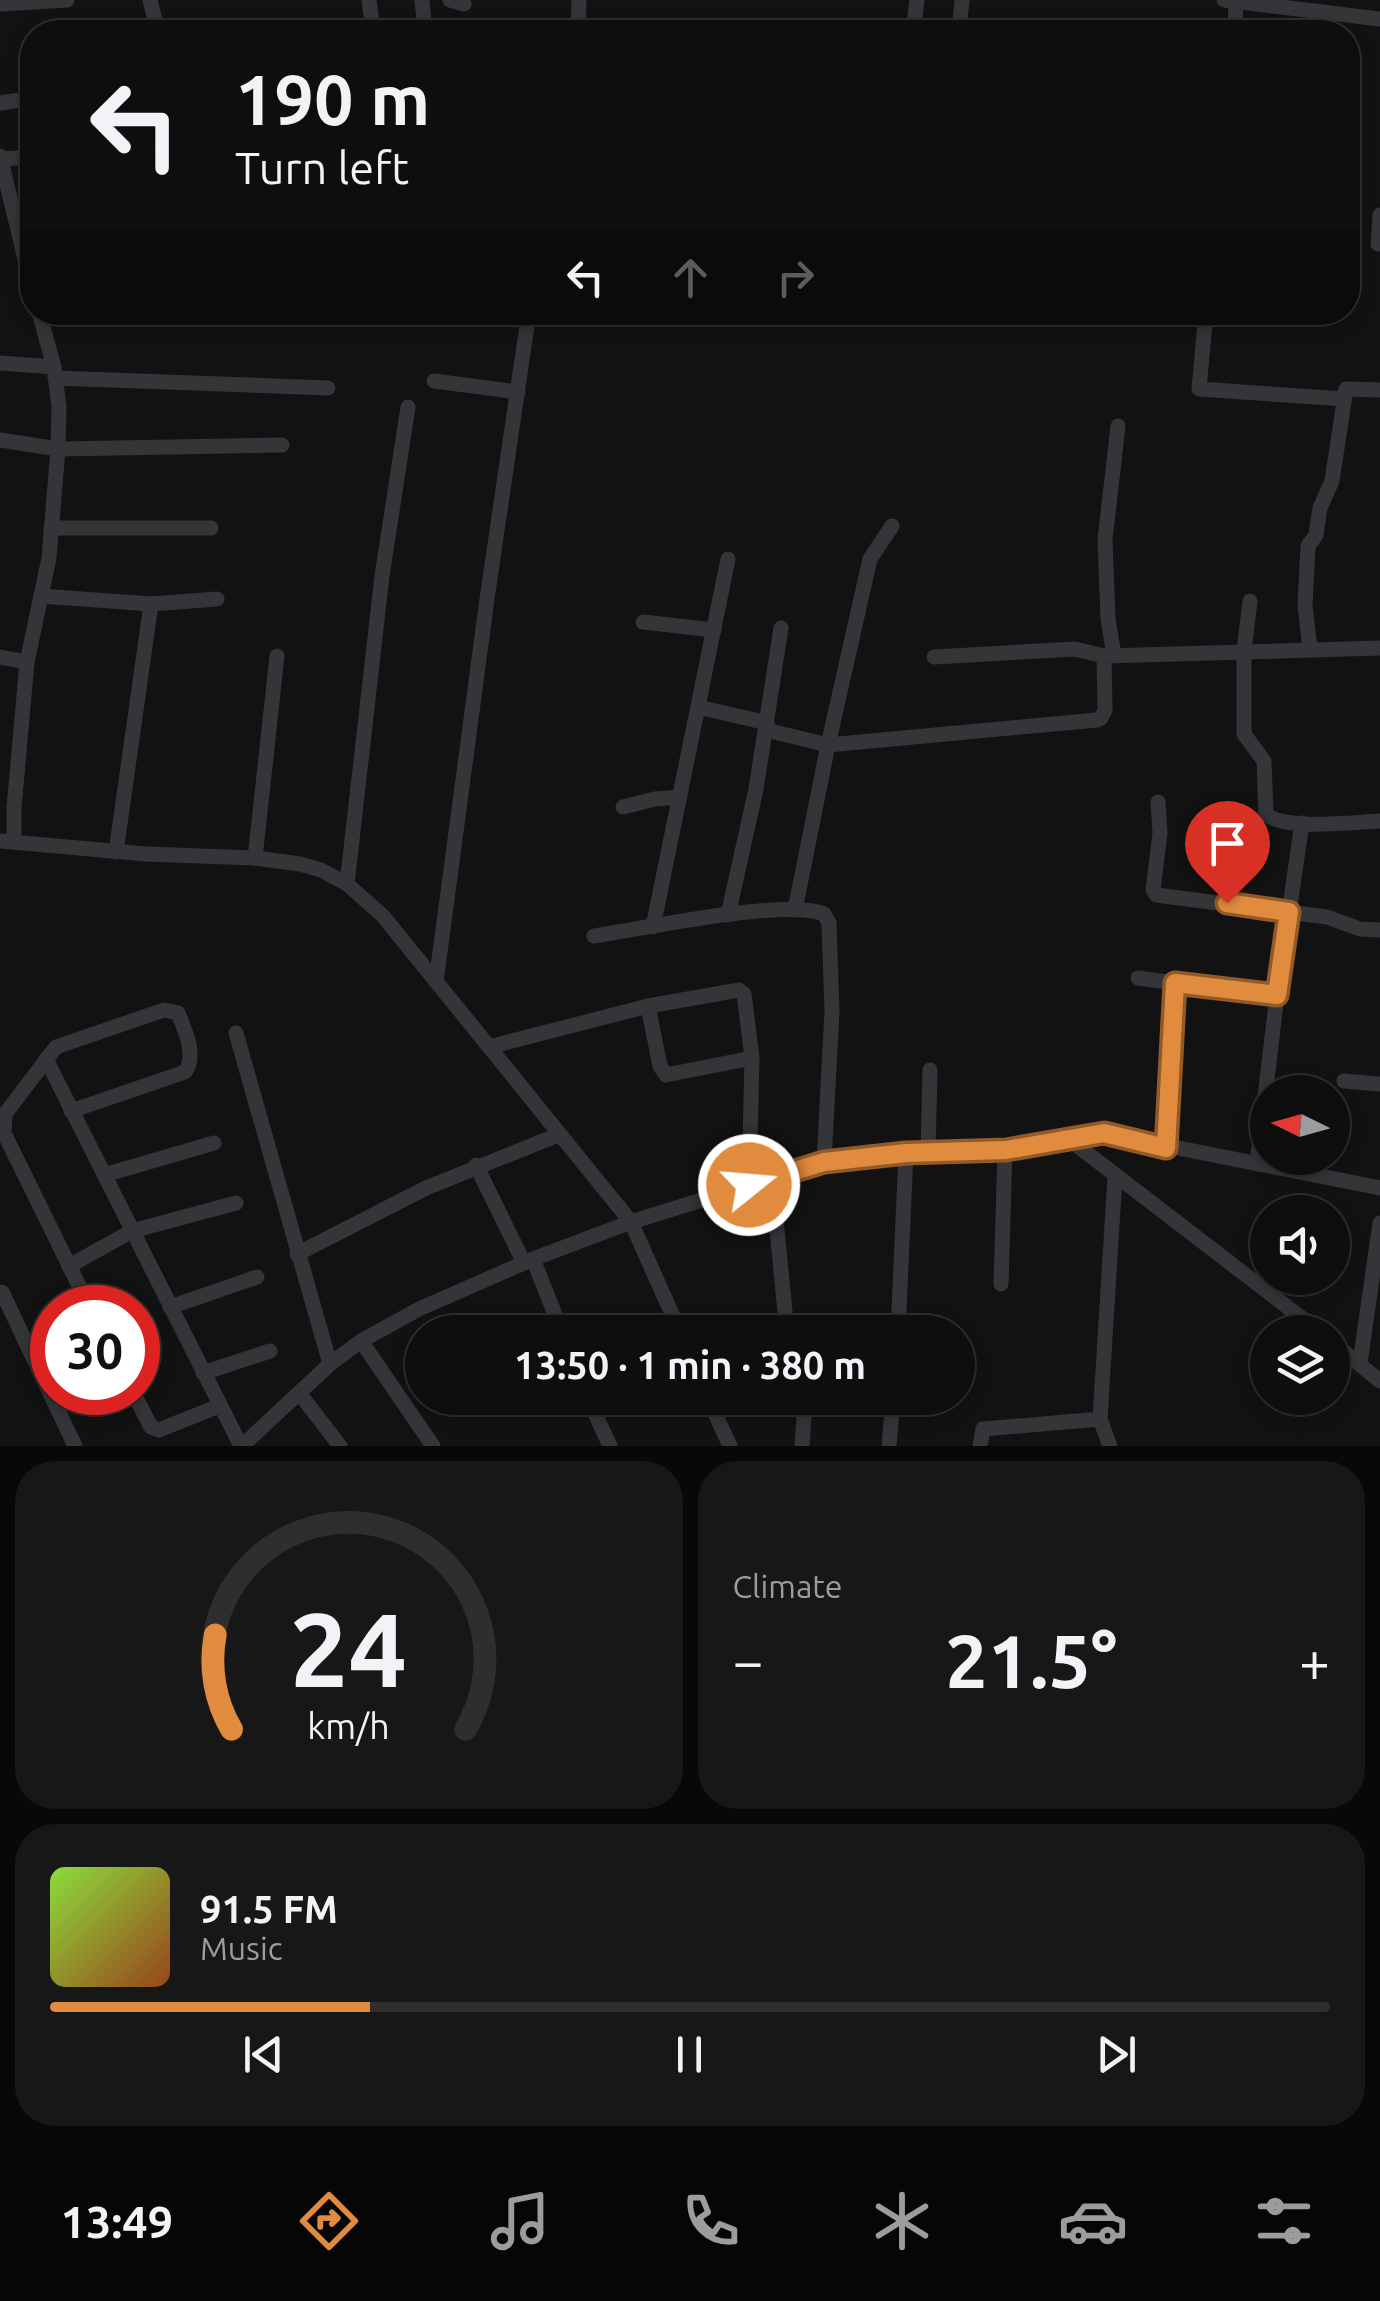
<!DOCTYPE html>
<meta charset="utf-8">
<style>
body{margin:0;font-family:Ubuntu,sans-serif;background:#171717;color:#f1f3f6;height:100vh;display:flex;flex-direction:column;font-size:38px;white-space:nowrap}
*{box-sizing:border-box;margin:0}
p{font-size:32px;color:#9b9c9e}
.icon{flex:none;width:55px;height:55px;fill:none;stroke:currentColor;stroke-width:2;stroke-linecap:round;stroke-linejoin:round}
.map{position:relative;height:1446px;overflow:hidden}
.panel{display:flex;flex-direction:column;gap:15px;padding:15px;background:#080808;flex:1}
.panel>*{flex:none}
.banner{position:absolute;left:20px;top:20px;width:1340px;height:305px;border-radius:40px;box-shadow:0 5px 15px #0003,0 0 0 2px #2e2e2e;background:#0e0e0e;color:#f1f3f6;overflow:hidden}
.needle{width:65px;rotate:275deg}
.buttons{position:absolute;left:1250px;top:1075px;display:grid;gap:20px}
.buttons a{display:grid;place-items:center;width:100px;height:100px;border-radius:50%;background:#0e0e0e;box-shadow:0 5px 15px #0003,0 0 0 2px #2e2e2e;font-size:50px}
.speed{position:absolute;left:30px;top:1285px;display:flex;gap:20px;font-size:50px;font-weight:700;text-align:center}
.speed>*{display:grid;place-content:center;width:130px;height:130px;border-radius:50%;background:#0e0e0e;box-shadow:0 5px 15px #0003,0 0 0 2px #2e2e2e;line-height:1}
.speed .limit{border:15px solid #d22;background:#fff;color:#111}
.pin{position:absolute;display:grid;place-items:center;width:85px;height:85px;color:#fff;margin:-102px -42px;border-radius:50% 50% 50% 0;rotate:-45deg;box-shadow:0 0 10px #0007}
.pin .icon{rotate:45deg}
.me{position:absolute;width:110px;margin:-55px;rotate:73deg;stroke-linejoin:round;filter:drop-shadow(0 0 8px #0008)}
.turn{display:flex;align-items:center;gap:35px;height:210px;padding:0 50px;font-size:45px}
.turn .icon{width:130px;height:130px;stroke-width:2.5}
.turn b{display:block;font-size:70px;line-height:85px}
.lanes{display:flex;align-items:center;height:95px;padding:0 50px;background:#0003;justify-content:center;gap:50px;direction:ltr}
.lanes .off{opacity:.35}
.big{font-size:75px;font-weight:700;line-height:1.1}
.panel .card{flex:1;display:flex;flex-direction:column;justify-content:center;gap:15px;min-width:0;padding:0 35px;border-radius:40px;background:#171717}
.panel .dial{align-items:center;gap:0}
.dial svg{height:260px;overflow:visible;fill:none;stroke:#2e2e2e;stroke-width:7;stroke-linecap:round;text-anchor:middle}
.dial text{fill:#f1f3f6;stroke:none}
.song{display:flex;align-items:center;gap:30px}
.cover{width:120px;height:120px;border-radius:15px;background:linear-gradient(135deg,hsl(90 70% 55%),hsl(20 70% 35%))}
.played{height:10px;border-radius:5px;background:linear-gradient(90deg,#e08b3d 25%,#2e2e2e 25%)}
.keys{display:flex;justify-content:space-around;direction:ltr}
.heat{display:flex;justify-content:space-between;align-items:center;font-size:55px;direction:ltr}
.panel .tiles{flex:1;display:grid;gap:15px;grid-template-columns:1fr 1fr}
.card:last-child{grid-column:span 2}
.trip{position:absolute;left:405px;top:1315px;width:570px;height:100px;border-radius:50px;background:#0e0e0e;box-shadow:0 5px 15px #0003,0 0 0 2px #2e2e2e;font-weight:700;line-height:100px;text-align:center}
.menu{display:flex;height:160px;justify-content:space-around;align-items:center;background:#060606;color:#9b9c9e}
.menu .icon{width:70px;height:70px}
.menu .current{color:#e08b3d}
.menu b{font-size:45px;color:#f1f3f6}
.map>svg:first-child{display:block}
</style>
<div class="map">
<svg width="1380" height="1446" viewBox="0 0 1380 1446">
<rect width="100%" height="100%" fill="#121213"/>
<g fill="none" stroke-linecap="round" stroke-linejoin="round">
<g stroke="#333538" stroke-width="15">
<path d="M150,0l8,32"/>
<path d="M369,0l4,32"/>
<path d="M422,0l3,32"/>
<path d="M450,0l14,4"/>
<path d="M1224,0l156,19"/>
<path d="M0,4l67,-4"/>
<path d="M578,32l1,-32"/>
<path d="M913,32l4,-32"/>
<path d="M959,32l3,-32"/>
<path d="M1235,32l1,-31"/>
<path d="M0,103l32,-5"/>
<path d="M0,156l32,132"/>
<path d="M0,159l32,-2"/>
<path d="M1378,244l2,-29"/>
<path d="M1206,312l-7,77 145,10"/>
<path d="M0,363l54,4"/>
<path d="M55,378l273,10"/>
<path d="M434,381l84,11"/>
<path d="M0,440l58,9 224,-4"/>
<path d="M51,528h160"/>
<path d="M41,596l110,8 -35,248"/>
<path d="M1250,601l-6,51v82l20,27 2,53c18,17 88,8 114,7"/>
<path d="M151,604l66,-5"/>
<path d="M643,622l71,8"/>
<path d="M1310,649l-5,-44 3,-59 8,-11 4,-27 12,-27 14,-92 34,1"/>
<path d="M1114,655l-6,-36 -3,-79 13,-114"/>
<path d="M0,657l27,5"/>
<path d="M934,657l141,-8 29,7"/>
<path d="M698,707l69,16"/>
<path d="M766,730l62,15 269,-25 4,-2 4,-8 -1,-54 276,-8"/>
<path d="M1158,802l2,31 -7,57 3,5 171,22 33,12 20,1"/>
<path d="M623,807l32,-8 25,-2"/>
<path d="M0,841l146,13 109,4 45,6 21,6 26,14 36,32 248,306 49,110"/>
<path d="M14,842v-34l13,-146 22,-104 9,-109 1,-42 -5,-40 -15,-55"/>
<path d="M255,858l22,-202"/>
<path d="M347,884l35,-308 26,-169"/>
<path d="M795,910l33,-165 42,-186 22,-33"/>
<path d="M728,915l28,-126 25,-161"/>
<path d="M653,927l75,-368"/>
<path d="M594,936c48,-7 191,-38 230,-22l5,9 3,88 -8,151"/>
<path d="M1138,978l37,5"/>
<path d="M436,982l51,-383 42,-287"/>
<path d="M648,1006l12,60 6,9 86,-17"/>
<path d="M236,1033l94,331"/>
<path d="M489,1047l159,-41 91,-16 5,4 8,64 -3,127"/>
<path d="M46,1059l195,387"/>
<path d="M1344,1081l36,3"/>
<path d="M71,1111l114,-39c12,-16 0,-42 -7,-59l-14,-3 -108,37 -51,67 -1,19 86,175"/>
<path d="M1070,1140l250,192"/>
<path d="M1166,1148l9,-165 102,12"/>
<path d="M928,1152l2,-82"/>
<path d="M1257,1164l20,-169 25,-172"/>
<path d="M476,1165l48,98"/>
<path d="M104,1175l110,-32"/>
<path d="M772,1179l15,153"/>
<path d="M297,1254l129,-66 132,-53"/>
<path d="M533,1259l29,73"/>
<path d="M69,1266l63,-35 104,-28"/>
<path d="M1001,1284l4,-134"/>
<path d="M2,1292l73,154"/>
<path d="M170,1307l87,-30"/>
<path d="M898,1332l8,-179"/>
<path d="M361,1341l72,105"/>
<path d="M1332,1342l48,39"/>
<path d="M1360,1363l20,-140"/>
<path d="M203,1373l67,-22"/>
<path d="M133,1392l18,35 8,3 60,-24"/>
<path d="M300,1394l40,52"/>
<path d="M588,1398l22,48"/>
<path d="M708,1398l22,48"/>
<path d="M797,1398l7,20 -2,28"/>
<path d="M1100,1419l10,27"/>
<path d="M242,1446l88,-82 31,-23 58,-32 114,-50 98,-37 193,-60 82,-9 99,-3 98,-17 277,55"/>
<path d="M889,1446l4,-48"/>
<path d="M980,1446l3,-17 117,-10 15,-242"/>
</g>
</g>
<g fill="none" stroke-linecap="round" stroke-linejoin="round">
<defs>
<path id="route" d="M749,1185l75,-23 82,-9 100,-3 98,-17 62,15 9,-165 102,12 12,-83 -62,-9"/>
</defs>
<use href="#route" stroke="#925a28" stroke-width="25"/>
<use href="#route" stroke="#e08b3d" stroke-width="18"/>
</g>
</svg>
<div class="buttons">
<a><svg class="needle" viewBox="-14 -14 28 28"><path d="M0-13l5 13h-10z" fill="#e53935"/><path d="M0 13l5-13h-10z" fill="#9b9c9e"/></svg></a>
<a><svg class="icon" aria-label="sound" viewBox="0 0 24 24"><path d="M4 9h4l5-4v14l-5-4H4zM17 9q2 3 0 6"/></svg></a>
<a><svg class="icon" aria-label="layers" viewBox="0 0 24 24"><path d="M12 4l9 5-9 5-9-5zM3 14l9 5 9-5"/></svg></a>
</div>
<div class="speed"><div class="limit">30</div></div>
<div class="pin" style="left:1227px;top:903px;background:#d93025"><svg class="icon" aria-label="arrive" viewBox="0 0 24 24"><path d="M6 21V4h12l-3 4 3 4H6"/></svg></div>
<svg class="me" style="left:749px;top:1185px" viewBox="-20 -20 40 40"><circle r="17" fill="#e08b3d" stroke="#fff" stroke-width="3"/><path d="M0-11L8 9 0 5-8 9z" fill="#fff"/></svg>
<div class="trip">13:50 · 1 min · 380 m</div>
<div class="banner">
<div class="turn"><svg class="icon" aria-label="left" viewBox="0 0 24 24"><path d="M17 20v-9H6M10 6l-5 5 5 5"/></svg><div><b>190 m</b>Turn left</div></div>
<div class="lanes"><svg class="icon" aria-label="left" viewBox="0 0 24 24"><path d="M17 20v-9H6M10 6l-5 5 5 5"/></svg><svg class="icon off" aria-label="ahead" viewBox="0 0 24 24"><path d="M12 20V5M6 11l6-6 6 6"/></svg><svg class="icon off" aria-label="right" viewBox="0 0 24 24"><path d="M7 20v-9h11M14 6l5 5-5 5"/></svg></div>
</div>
</div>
<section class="panel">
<div class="tiles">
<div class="card dial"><svg viewBox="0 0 100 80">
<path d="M14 69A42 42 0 1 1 86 69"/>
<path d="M14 69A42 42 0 0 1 9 40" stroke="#e08b3d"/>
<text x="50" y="56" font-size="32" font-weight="700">24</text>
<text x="50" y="72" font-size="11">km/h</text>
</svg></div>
<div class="card"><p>Climate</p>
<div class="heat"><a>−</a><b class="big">21.5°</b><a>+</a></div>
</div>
<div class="card">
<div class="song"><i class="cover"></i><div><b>91.5 FM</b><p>Music</p></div></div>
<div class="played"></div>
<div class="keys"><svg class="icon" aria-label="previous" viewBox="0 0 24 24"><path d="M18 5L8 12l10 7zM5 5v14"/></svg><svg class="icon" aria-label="pause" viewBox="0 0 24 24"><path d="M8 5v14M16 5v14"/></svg><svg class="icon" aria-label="next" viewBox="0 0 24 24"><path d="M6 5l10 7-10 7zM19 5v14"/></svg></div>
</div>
</div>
</section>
<nav class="menu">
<b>13:49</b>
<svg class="icon current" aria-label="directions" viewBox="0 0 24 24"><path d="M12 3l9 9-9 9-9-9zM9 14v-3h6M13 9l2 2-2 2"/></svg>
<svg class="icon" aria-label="music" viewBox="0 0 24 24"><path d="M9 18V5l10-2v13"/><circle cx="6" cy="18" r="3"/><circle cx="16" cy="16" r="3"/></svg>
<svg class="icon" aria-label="phone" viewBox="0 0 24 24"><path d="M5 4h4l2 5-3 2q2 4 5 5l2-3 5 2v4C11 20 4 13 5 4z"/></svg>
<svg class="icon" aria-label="climate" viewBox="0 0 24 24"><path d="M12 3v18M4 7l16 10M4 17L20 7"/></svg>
<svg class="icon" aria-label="car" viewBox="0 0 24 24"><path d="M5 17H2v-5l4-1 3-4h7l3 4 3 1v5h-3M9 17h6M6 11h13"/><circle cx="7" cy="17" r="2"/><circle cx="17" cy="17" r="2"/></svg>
<svg class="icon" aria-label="filters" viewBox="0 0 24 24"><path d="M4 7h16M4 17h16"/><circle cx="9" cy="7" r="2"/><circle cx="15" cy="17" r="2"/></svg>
</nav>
